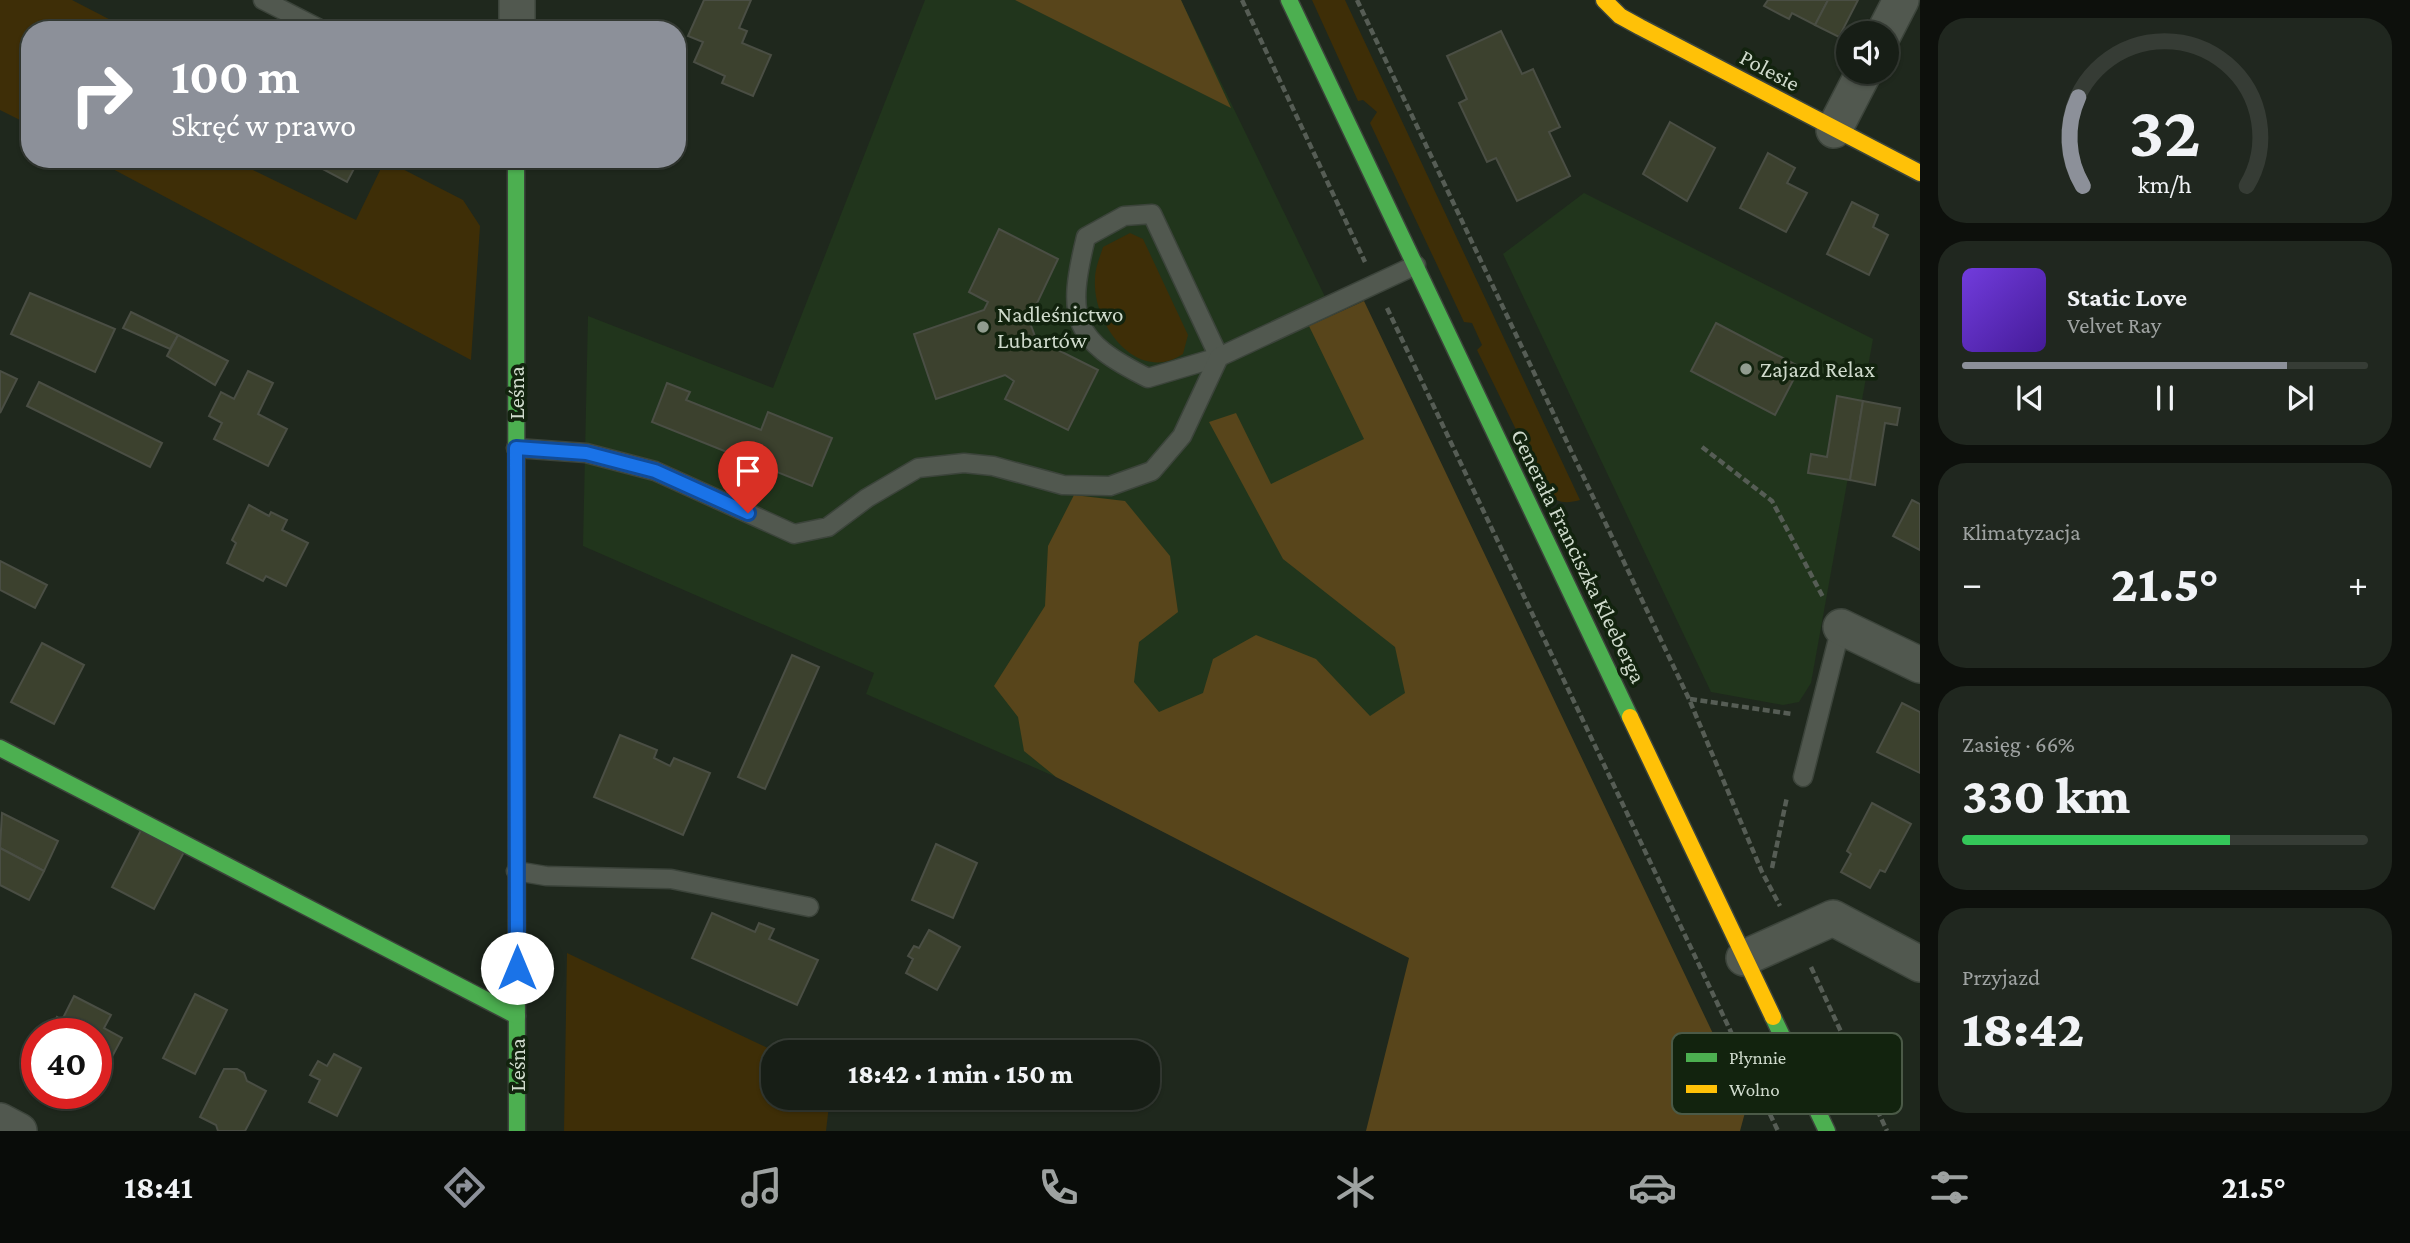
<!DOCTYPE html>
<html lang="pl">
<meta charset="utf-8">
<style>
body{margin:0;font-family:"Crimson Pro",serif;background:#20271f;color:#f1f3f6;height:100vh;display:flex;flex-direction:column;font-size:26px;white-space:nowrap}
*{box-sizing:border-box;margin:0}
p{font-size:23px;color:#9ea2a1}
.icon{flex:none;width:38px;height:38px;fill:none;stroke:currentColor;stroke-width:2;stroke-linecap:round;stroke-linejoin:round}
.map{position:relative;flex:1;overflow:hidden}
.drawer{display:flex;flex-direction:column;gap:18px;padding:18px;background:#0d100c;width:490px}
.drawer>*{flex:none}
.banner{position:absolute;left:21px;top:21px;width:665px;height:147px;border-radius:28px;box-shadow:0 2px 5px #0004,0 0 0 2px #363c35;background:#8c9099;color:#fff;overflow:hidden}
.tools{position:absolute;left:1836px;top:21px;display:grid;gap:14px}
.tools a{display:grid;place-items:center;width:63px;height:63px;border-radius:50%;background:#171e16;box-shadow:0 2px 5px #0004,0 0 0 2px #363c35;font-size:35px}
.speed{position:absolute;left:21px;top:1018px;display:flex;gap:14px;font-size:35px;font-weight:700;text-align:center}
.speed>*{display:grid;place-content:center;width:91px;height:91px;border-radius:50%;background:#171e16;box-shadow:0 2px 5px #0004,0 0 0 2px #363c35;line-height:1}
.speed .limit{border:10px solid #d22;background:#fff;color:#111}
.pin{position:absolute;display:grid;place-items:center;width:60px;height:60px;color:#fff;margin:-72px -30px;border-radius:50% 50% 50% 0;rotate:-45deg;box-shadow:0 0 7px #0007}
.pin .icon{rotate:45deg}
.me{position:absolute;width:77px;margin:-38px;rotate:0deg;stroke-linejoin:round;filter:drop-shadow(0 0 5px #0008)}
.turn{display:flex;align-items:center;gap:24px;height:147px;padding:0 35px;font-size:32px}
.turn .icon{width:91px;height:91px;stroke-width:2.5}
.turn b{display:block;font-size:49px;line-height:60px}
.big{font-size:52px;font-weight:800;line-height:1.1}
.drawer .tile{flex:1;display:flex;flex-direction:column;justify-content:center;gap:10px;min-width:0;padding:0 24px;border-radius:28px;background:#20271f}
.drawer .dial{align-items:center;gap:0}
.dial svg{height:182px;overflow:visible;fill:none;stroke:#363c35;stroke-width:7;stroke-linecap:round;text-anchor:middle}
.dial text{fill:#f1f3f6;stroke:none}
.song{display:flex;align-items:center;gap:21px}
.cover{width:84px;height:84px;border-radius:10px;background:linear-gradient(135deg,hsl(260 70% 55%),hsl(260 70% 35%))}
.played{height:7px;border-radius:4px;background:linear-gradient(90deg,#8c9099 80%,#363c35 80%)}
.keys{display:flex;justify-content:space-around;direction:ltr}
.heat{display:flex;justify-content:space-between;align-items:center;font-size:38px;direction:ltr}
.charge{height:10px;border-radius:5px;background:linear-gradient(90deg,#34c759 66%,#363c35 0)}
.trip{position:absolute;left:761px;top:1040px;width:399px;height:70px;border-radius:28px;background:#171e16;box-shadow:0 2px 5px #0004,0 0 0 2px #363c35;font-weight:800;line-height:70px;text-align:center}
.dock{display:flex;height:112px;justify-content:space-around;align-items:center;background:#090c09;color:#9ea2a1}
.dock .icon{width:49px;height:49px}
.dock .on{color:#8c9099}
.dock b{font-size:32px;color:#f1f3f6}
main{display:flex;flex:1;min-height:0}
.map>svg:first-child{display:block}
</style>
<main>
<div class="map">
<svg width="1920" height="1131" viewBox="0 0 1920 1131">
<rect width="100%" height="100%" fill="#1f281d"/>
<g fill="#21351c">
<path d="M925,0h256l148,305 203,439 -476,33 -190,-83 8,-21 -291,-127 5,-230 185,72z"/>
<path d="M1584,193l289,146 -62,344 -12,19 -16,3 -72,-13 -208,-438z"/>
</g>
<g fill="#3e2e07">
<path d="M0,0h72l58,30h-100v95l-30,-15z"/>
<path d="M1312,0h33l235,500c-14,4 -23,3 -33,-7l-70,-143 5,-5 -10,-22 -8,-1 -94,-199 7,-11 -14,-12 -5,1z"/>
<path d="M94,159h136l126,61 29,-60 78,40 17,26 -9,134z"/>
<path d="M1130,233l13,6 45,96 -5,19c-46,31 -91,-30 -88,-75 0,-11 5,-22 8,-32z"/>
<path d="M567,953l209,99 -2,45h56l-4,34h-262z"/>
</g>
<g fill="#58451b">
<path d="M1015,0h166l50,108z"/>
<path d="M1364,301l383,804 -7,26h-374l43,-173 -353,-181 -32,-26 -6,-34 -24,-31 51,-80 3,-60 26,-51 51,6 45,55 8,56 -39,30 -5,40 25,30 44,-19 10,-34 43,-24 60,24 54,57 35,-23 -10,-46 -112,-88 -74,-137 27,-9 35,71 93,-45 -55,-113z"/>
</g>
<g fill="#3c412e" stroke="#4a4e44" stroke-width="2">
<path d="M704,0h47l-12,28 8,3 -5,12 29,12 -18,41 -31,-13 3,-7 -31,-14 9,-20 -15,-6z"/>
<path d="M1768,0h60l-13,25 -23,-12 -3,6 -25,-13z"/>
<path d="M1828,0h30l-19,37 -24,-12z"/>
<path d="M1501,31l21,43 11,-5 27,58 -11,5 21,44 -53,25 -21,-43 -9,4 -28,-59 8,-4 -20,-43z"/>
<path d="M1670,122l45,26 -28,53 -44,-27z"/>
<path d="M1768,153l27,15 -8,15 20,10 -21,39 -46,-24z"/>
<path d="M304,159h55l-12,23z"/>
<path d="M1852,202l26,13 -5,12 15,8 -19,40 -42,-21z"/>
<path d="M999,229l59,30 -29,61 7,19 62,31 -30,60 -63,-31 9,-18 -9,-6 -69,24 -22,-65 70,-24 4,-8 -19,-10z"/>
<path d="M30,293l85,36 -20,43 -84,-38z"/>
<path d="M131,312l47,23 -8,14 -47,-21z"/>
<path d="M1716,323l84,44 -25,48 -84,-44z"/>
<path d="M178,335l50,26 -13,24 -48,-29z"/>
<path d="M0,371l17,8 -17,34z"/>
<path d="M248,371l25,12 -15,31 29,15 -19,37 -54,-27 8,-16 -13,-7 12,-24 13,7z"/>
<path d="M39,382l123,61 -12,24 -123,-61z"/>
<path d="M667,383l23,9 -4,8 75,30 7,-18 64,26 -20,48 -160,-64z"/>
<path d="M1837,396l26,5 -13,79 -42,-7 3,-19 16,3z"/>
<path d="M1863,401l37,7 -3,17 -12,-2 -10,62 -25,-5z"/>
<path d="M1912,500l8,4v46l-27,-14z"/>
<path d="M249,505l20,11 2,-4 16,8 -5,10 26,13 -22,43 -20,-10 -3,5 -36,-18 9,-20 -4,-3z"/>
<path d="M0,561l47,24 -12,23 -35,-18z"/>
<path d="M42,643l42,22 -30,59 -43,-22z"/>
<path d="M792,655l27,12 -54,122 -27,-12z"/>
<path d="M1902,703l18,9v61l-43,-21z"/>
<path d="M620,735l37,15 -3,8 16,8 4,-8 36,15 -27,62 -89,-38z"/>
<path d="M1872,803l39,21 -26,48 -5,-2 -10,18 -29,-16 10,-18 -4,-3z"/>
<path d="M2,813l56,28 -14,30 -44,-23z"/>
<path d="M141,830l43,22 -30,57 -42,-22z"/>
<path d="M936,844l41,19 -24,55 -41,-18z"/>
<path d="M0,848l44,23 -15,29 -29,-15z"/>
<path d="M712,913l43,19 4,-9 15,6 -5,10 49,21 -21,45 -105,-47z"/>
<path d="M929,930l31,17 -23,43 -31,-17 7,-14 -5,-3 6,-10 5,2z"/>
<path d="M195,994l32,16 -32,64 -32,-16z"/>
<path d="M74,996l37,19 -7,13 18,10 -16,30 -10,-5v-29l-47,-2 8,-15 5,3z"/>
<path d="M334,1054l27,14 -24,48 -28,-14 11,-22 -10,-5 8,-14 9,5z"/>
<path d="M224,1069h13l7,4 3,8 19,10 -21,40h-27l-2,-6 -16,-8z"/>
</g>
<g fill="none" stroke-linecap="round" stroke-linejoin="round">
<defs>
<g id="lane">
<path d="M263,0l59,30"/>
<path d="M1152,214l67,143 -71,21c-76,-38 -82,-59 -62,-141l38,-21z"/>
<path d="M516,448l70,5 69,18 139,63 34,-7 39,-29 51,-30 46,-5 29,3 70,19 47,1 42,-15 30,-35 37,-79 197,-92"/>
<path d="M1803,777l38,-150"/>
<path d="M516,871l30,5 125,3 138,28"/>
</g>
<g id="street">
<path d="M517,30v-30"/>
<path d="M1884,33l17,-33"/>
<path d="M1834,130l30,-58"/>
<path d="M1841,627l79,38"/>
<path d="M1744,958l89,-40 87,46"/>
<path d="M0,1121l19,10"/>
</g>
<g id="fast">
<path d="M1289,0l341,717"/>
<path d="M516,159l1,972"/>
<path d="M0,748l517,268"/>
<path d="M1773,1017l54,114"/>
</g>
<g id="slow">
<path d="M1604,0l16,16 20,11 280,146"/>
<path d="M1630,717l143,300"/>
</g>
</defs>
<use href="#lane" stroke="#3c443b" stroke-width="21"/>
<use href="#street" stroke="#3c443b" stroke-width="38"/>
<use href="#fast" stroke="#3c443b" stroke-width="19"/>
<use href="#slow" stroke="#3c443b" stroke-width="19"/>
<g stroke="#565d55" stroke-width="4.5" stroke-dasharray="7 3.5" stroke-linecap="butt">
<path d="M1242,0l123,262"/>
<path d="M1357,0l332,699 73,173 18,34"/>
<path d="M1387,308l391,823"/>
<path d="M1702,447l70,54 52,98"/>
<path d="M1690,699l102,15"/>
<path d="M1772,868l15,-71"/>
<path d="M1811,967l76,164"/>
</g>
<use href="#lane" stroke="#51584f" stroke-width="18"/>
<use href="#street" stroke="#51584f" stroke-width="35"/>
<use href="#fast" stroke="#4caf50" stroke-width="16"/>
<use href="#slow" stroke="#ffc107" stroke-width="16"/>
</g>
<g fill="none" stroke-linecap="round" stroke-linejoin="round">
<defs>
<path id="route" d="M517,968l-1,-520 70,5 69,18 93,42"/>
</defs>
<use href="#route" stroke="#114b97" stroke-width="18"/>
<use href="#route" stroke="#1a73e8" stroke-width="12"/>
</g>
<g fill="#919c8f" stroke="#12230e" stroke-width="2.5">
<circle cx="983" cy="327" r="7"/>
<circle cx="1746" cy="369" r="7"/>
</g>
<g text-anchor="middle" stroke-width="7" stroke-linejoin="round" paint-order="stroke">
<g font-size="23" fill="#cfdacc" stroke="#12230e">
<text transform="translate(1770 70) rotate(28)" y="8">Polesie</text>
<text transform="translate(516 393) rotate(-90)" y="8">Leśna</text>
<text transform="translate(1579 556) rotate(64)" y="8">Generała Franciszka Kleeberga</text>
<text transform="translate(517 1065) rotate(-90)" y="8">Leśna</text>
</g>
<g font-size="23" fill="#cfdacc" stroke="#12230e" text-anchor="start">
<text x="997" y="322">Nadleśnictwo<tspan x="997" dy="26">Lubartów</tspan></text>
<text x="1760" y="377">Zajazd Relax</text>
</g>
</g>
<rect x="1672" y="1033" width="230" height="81" rx="10" fill="#12230e" stroke="#4b5a47" stroke-width="2"/>
<rect x="1686" y="1053" width="31" height="9" fill="#4caf50"/>
<rect x="1686" y="1085" width="31" height="8" fill="#ffc107"/>
<g font-size="19" fill="#cfdacc">
<text x="1729" y="1064">Płynnie</text>
<text x="1729" y="1096">Wolno</text>
</g>
</svg>
<div class="tools">
<a><svg class="icon" aria-label="sound" viewBox="0 0 24 24"><path d="M4 9h4l5-4v14l-5-4H4zM17 9q2 3 0 6"/></svg></a>
</div>
<div class="speed"><div class="limit">40</div></div>
<div class="pin" style="left:748px;top:513px;background:#d93025"><svg class="icon" aria-label="arrive" viewBox="0 0 24 24"><path d="M6 21V4h12l-3 4 3 4H6"/></svg></div>
<svg class="me" style="left:517px;top:968px" viewBox="-20 -20 40 40"><circle r="19" fill="#fff"/><path d="M0-13L10 11 0 6-10 11z" fill="#1a73e8"/></svg>
<div class="trip">18:42 · 1 min · 150 m</div>
<div class="banner">
<div class="turn"><svg class="icon" aria-label="right" viewBox="0 0 24 24"><path d="M7 20v-9h11M14 6l5 5-5 5"/></svg><div><b>100 m</b>Skręć w prawo</div></div>
</div>
</div>
<section class="drawer">
<div class="tile dial"><svg viewBox="0 0 100 80">
<path d="M14 69A42 42 0 1 1 86 69"/>
<path d="M14 69A42 42 0 0 1 12 30" stroke="#8c9099"/>
<text x="50" y="56" font-size="32" font-weight="700">32</text>
<text x="50" y="72" font-size="11">km/h</text>
</svg></div>
<div class="tile">
<div class="song"><i class="cover"></i><div><b>Static Love</b><p>Velvet Ray</p></div></div>
<div class="played"></div>
<div class="keys"><svg class="icon" aria-label="previous" viewBox="0 0 24 24"><path d="M18 5L8 12l10 7zM5 5v14"/></svg><svg class="icon" aria-label="pause" viewBox="0 0 24 24"><path d="M8 5v14M16 5v14"/></svg><svg class="icon" aria-label="next" viewBox="0 0 24 24"><path d="M6 5l10 7-10 7zM19 5v14"/></svg></div>
</div>
<div class="tile"><p>Klimatyzacja</p>
<div class="heat"><a>−</a><b class="big">21.5°</b><a>+</a></div>
</div>
<div class="tile"><p>Zasięg · 66%</p><b class="big">330 km</b><div class="charge"></div></div>
<div class="tile"><p>Przyjazd</p><b class="big">18:42</b></div>
</section>
</main>
<nav class="dock">
<b>18:41</b>
<svg class="icon on" aria-label="directions" viewBox="0 0 24 24"><path d="M12 3l9 9-9 9-9-9zM9 14v-3h6M13 9l2 2-2 2"/></svg>
<svg class="icon" aria-label="music" viewBox="0 0 24 24"><path d="M9 18V5l10-2v13"/><circle cx="6" cy="18" r="3"/><circle cx="16" cy="16" r="3"/></svg>
<svg class="icon" aria-label="phone" viewBox="0 0 24 24"><path d="M5 4h4l2 5-3 2q2 4 5 5l2-3 5 2v4C11 20 4 13 5 4z"/></svg>
<svg class="icon" aria-label="climate" viewBox="0 0 24 24"><path d="M12 3v18M4 7l16 10M4 17L20 7"/></svg>
<svg class="icon" aria-label="car" viewBox="0 0 24 24"><path d="M5 17H2v-5l4-1 3-4h7l3 4 3 1v5h-3M9 17h6M6 11h13"/><circle cx="7" cy="17" r="2"/><circle cx="17" cy="17" r="2"/></svg>
<svg class="icon" aria-label="filters" viewBox="0 0 24 24"><path d="M4 7h16M4 17h16"/><circle cx="9" cy="7" r="2"/><circle cx="15" cy="17" r="2"/></svg>
<b>21.5°</b>
</nav>
